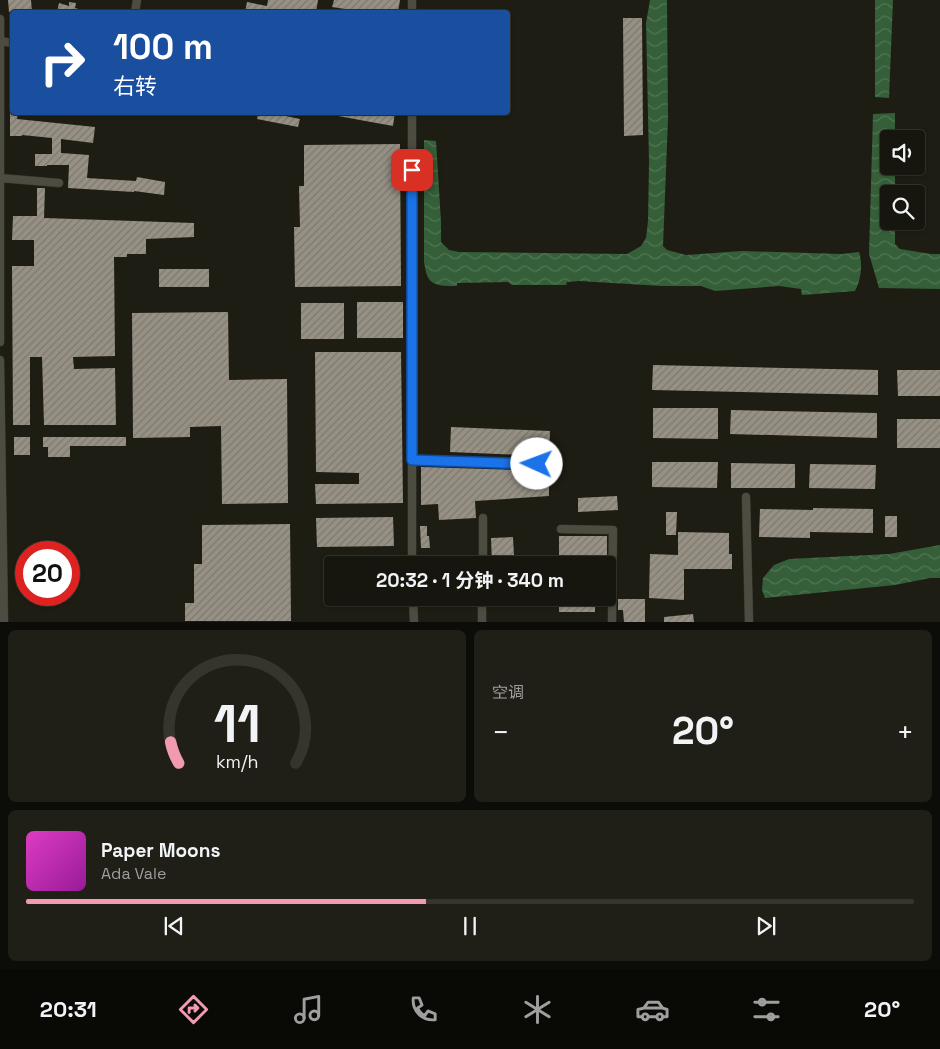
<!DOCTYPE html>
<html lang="zh">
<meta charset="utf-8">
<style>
body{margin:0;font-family:"Space Grotesk","Noto Sans SC",sans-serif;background:#1f1f17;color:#f1f3f6;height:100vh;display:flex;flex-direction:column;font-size:19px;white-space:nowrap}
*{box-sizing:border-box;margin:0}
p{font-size:16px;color:#9e9f9e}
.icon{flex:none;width:28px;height:28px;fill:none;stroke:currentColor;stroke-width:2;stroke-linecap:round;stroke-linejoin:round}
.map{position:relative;height:622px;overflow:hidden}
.panel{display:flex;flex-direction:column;gap:8px;padding:8px;background:#0c0c08;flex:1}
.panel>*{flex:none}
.hud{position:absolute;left:10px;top:10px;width:500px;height:105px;border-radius:5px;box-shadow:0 1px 4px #0004,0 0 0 1px #35352e;background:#1a4fa0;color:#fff;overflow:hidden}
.buttons{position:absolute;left:880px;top:130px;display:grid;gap:10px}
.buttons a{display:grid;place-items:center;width:45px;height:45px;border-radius:5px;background:#16160e;box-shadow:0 1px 4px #0004,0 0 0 1px #35352e;font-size:25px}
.speed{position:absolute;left:15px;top:541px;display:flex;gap:10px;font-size:25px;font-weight:700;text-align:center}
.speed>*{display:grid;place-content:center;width:65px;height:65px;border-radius:50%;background:#16160e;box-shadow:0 1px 4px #0004,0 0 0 1px #35352e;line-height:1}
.speed .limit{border:8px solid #d22;background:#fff;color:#111}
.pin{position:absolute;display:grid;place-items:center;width:42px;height:42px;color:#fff;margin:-21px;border-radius:10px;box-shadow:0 2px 8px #0006}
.me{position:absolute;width:55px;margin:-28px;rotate:272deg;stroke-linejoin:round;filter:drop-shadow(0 0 4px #0008)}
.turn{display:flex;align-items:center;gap:18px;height:105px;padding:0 20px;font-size:22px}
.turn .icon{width:65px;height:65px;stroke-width:2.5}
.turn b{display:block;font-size:35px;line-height:42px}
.big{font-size:38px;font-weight:700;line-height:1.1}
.panel .card{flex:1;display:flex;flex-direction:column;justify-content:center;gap:8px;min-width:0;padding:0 18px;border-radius:8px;background:#1f1f17}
.panel .dial{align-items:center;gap:0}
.dial svg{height:130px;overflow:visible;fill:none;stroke:#35352e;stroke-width:7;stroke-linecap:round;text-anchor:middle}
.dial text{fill:#f1f3f6;stroke:none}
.song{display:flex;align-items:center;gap:15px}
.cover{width:60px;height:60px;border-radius:8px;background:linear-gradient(135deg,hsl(310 70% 55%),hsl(300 70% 35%))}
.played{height:5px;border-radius:2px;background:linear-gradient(90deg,#f29aaf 45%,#35352e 45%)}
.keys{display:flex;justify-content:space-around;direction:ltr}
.heat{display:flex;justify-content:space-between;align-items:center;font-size:28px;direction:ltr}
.panel .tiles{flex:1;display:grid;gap:8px;grid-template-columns:1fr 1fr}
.card:last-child{grid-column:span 2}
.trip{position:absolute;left:324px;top:556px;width:292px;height:50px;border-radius:5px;background:#16160e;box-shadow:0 1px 4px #0004,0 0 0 1px #35352e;font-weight:700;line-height:50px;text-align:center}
.tab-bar{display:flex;height:80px;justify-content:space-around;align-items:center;background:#090906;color:#9e9f9e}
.tab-bar .icon{width:35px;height:35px}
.tab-bar .on{color:#f29aaf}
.tab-bar b{font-size:22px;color:#f1f3f6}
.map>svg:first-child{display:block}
</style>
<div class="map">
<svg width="940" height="622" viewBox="0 0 940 622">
<defs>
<pattern id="water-waves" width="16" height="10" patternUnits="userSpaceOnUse" patternTransform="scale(1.25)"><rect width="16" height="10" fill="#355f39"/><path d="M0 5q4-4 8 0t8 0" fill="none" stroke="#517554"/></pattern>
<pattern id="building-hatch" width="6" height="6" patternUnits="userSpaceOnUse" patternTransform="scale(1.25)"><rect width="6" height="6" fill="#979185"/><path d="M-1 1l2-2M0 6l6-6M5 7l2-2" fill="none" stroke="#7d786f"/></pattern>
</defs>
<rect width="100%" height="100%" fill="#1e1d13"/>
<g fill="url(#water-waves)">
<path d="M650,0h17l1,119 -5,127 4,4 19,5 56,-4 100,3 17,-2c4,12 2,28 -4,39l-53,4 -1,-6 -22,-3 -64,5 -14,-5h-39l-83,-5 -12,1 -1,3h-54l-4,-3 -51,1v3c-9,0 -22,1 -28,-7 -3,-4 -4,-12 -5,-17v-122l12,1 5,81v20l8,8 10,2 168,2 14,-8 5,-8 2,-17 1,-59 -3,-139z"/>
<path d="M875,0h18l-4,98 -14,-1z"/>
<path d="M895,113v26h-6v27h6v28h-6v27h6v23l5,5 31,5h9v35l-61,-1 -10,-34 4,-140z"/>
<path d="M940,545v33h-10l-35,7 -130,13 -3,-8 1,-12 11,-13 15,-6 100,-5z"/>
</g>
<g fill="url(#building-hatch)">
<path d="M8,0h23l1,12h-23z"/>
<path d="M268,0h50l-2,12h-71l2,-10 20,4z"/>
<path d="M334,0h66l-2,12h-34l-32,-5z"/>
<path d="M69,2l7,1 -1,5 10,3v1h-28l2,-9 10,3z"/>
<path d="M623,18h19l1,117 -19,1z"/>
<path d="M10,112h8l-1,7 78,8 -2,16 -32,-4v14l28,2 -2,23 49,3 1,-4 28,5 -1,13 -30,-4v1l-66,-4 1,-23h-22v1h-12v-12h17v-16l-30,-3v1h-12z"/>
<path d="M258,112h9l33,7 -2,8 -41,-8z"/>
<path d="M338,112h57l-2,14 -55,-10z"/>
<path d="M400,144l1,142 -106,1 -1,-60h6l-1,-41h5v-41z"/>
<path d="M37,188h8l-1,30 150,5v14l-48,2v15h-19v3h-13l1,99 -42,1 1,12 41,-1 1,57h-72l-2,-68h-12v68h-17l-1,-159h22v-26h-22l1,-24h24z"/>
<rect x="159" y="269" width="50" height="18"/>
<rect x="357" y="302" width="46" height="36"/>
<rect x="301" y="303" width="43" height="36"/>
<path d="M228,312l1,68 58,-1 1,124 -66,1 -1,-78 -31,1v10l-57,1 -1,-125z"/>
<path d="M315,352h86l2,151 -87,1 -1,-20h44v-11l-43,-1z"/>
<path d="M653,365l225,5v25l-226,-5z"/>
<path d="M897,370h43v26h-42z"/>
<path d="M653,408h65v31l-65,-1z"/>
<path d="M731,410l146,3v25l-147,-4z"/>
<rect x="897" y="419" width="43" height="29"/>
<path d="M451,427l99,4 -1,25 -99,-4z"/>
<rect x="14" y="437" width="16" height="18"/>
<path d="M43,437h83v9h-56v11h-22v-10h-5z"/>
<path d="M652,462h66l-1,26 -65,-1z"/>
<path d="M731,463l64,1v24h-64z"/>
<path d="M810,464l66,1 -1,24 -66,-1z"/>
<path d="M421,467l128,4v25l-74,5 1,17 -37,2 -1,-16 -17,1z"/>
<path d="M617,496l1,14 -40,2v-14z"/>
<path d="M813,508l60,1v24l-63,-1v6l-51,-1 1,-28 53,1z"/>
<path d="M666,512h11l-1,23h-10z"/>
<rect x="885" y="516" width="12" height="21"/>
<path d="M393,517l1,29 -77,1 -1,-29z"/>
<path d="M290,524l1,97h-106v-18h9v-39h8v-39z"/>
<path d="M420,526h7v10h2l1,12h-9z"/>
<path d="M678,532l51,1v21h3v15h-48v31l-35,-2 1,-44 28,1z"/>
<rect x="559" y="536" width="48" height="21"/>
<path d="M513,537l1,19 31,-1v10h-53l-1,-27z"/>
<path d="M504,598h39v5l-38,1z"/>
<rect x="559" y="598" width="36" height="14"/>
<path d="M618,599h27v23h-21l-1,-12h-5z"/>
<path d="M693,614l1,8h-30v-5z"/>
</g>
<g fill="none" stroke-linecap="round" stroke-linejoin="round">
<defs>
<g id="minor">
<path d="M135,12l2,-12"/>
<path d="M412,12v-12"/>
<path d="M0,19v323"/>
<path d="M0,41l12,2"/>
<path d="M412,112v453"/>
<path d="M0,178l59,5"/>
<path d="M0,360l4,262"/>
<path d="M411,459l126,5"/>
<path d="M746,497l3,125"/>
<path d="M561,529l52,1 -1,92"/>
<path d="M483,565v-47"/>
<path d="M413,598l1,24"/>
<path d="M482,622v-24"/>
</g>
</defs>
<use href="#minor" stroke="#383832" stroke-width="9"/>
<use href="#minor" stroke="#4c4c40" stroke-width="8"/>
</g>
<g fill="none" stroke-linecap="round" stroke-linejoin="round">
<defs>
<path id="route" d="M412,170v290l125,4"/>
</defs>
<use href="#route" stroke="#114b97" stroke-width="12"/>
<use href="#route" stroke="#1a73e8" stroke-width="9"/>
</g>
</svg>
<div class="buttons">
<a><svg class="icon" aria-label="sound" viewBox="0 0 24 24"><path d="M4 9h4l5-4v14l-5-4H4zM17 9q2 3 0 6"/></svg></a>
<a><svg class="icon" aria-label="search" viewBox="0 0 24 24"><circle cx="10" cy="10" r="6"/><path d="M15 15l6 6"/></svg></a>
</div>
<div class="speed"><div class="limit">20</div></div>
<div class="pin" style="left:412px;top:170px;background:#d93025"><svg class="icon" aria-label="arrive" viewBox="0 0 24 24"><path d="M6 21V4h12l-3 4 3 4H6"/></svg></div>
<svg class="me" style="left:537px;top:464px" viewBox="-20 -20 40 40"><circle r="19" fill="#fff"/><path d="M0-13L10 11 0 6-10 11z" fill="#1a73e8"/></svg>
<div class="trip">20:32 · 1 分钟 · 340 m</div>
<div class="hud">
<div class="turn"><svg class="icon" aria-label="right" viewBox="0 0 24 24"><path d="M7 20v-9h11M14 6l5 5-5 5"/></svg><div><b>100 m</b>右转</div></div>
</div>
</div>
<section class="panel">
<div class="tiles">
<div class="card dial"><svg viewBox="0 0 100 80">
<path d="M14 69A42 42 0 1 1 86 69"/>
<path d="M14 69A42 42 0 0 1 9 56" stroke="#f29aaf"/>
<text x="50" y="56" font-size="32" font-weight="700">11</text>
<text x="50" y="72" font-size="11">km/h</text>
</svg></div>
<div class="card"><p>空调</p>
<div class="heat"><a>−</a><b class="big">20°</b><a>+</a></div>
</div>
<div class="card">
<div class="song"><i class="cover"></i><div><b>Paper Moons</b><p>Ada Vale</p></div></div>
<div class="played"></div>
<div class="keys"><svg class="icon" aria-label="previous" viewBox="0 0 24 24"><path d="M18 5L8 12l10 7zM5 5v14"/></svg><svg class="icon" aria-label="pause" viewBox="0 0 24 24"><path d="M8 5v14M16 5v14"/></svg><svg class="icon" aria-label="next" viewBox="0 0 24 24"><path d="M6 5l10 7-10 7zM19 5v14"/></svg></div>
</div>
</div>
</section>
<nav class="tab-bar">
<b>20:31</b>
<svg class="icon on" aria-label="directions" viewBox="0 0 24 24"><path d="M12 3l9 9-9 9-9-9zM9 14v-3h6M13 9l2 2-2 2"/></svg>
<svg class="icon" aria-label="music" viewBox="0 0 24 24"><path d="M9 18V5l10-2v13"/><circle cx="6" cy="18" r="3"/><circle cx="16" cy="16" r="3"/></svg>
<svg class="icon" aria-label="phone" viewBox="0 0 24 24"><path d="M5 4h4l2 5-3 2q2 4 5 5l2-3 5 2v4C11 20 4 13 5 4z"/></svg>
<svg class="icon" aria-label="climate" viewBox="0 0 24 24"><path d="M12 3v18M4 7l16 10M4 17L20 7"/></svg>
<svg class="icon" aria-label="car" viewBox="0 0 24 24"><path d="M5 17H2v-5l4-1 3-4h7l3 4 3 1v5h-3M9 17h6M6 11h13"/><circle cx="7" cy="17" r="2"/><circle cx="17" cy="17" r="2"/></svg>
<svg class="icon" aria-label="filters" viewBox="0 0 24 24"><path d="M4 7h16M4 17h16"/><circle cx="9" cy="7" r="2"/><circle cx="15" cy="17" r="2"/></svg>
<b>20°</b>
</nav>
